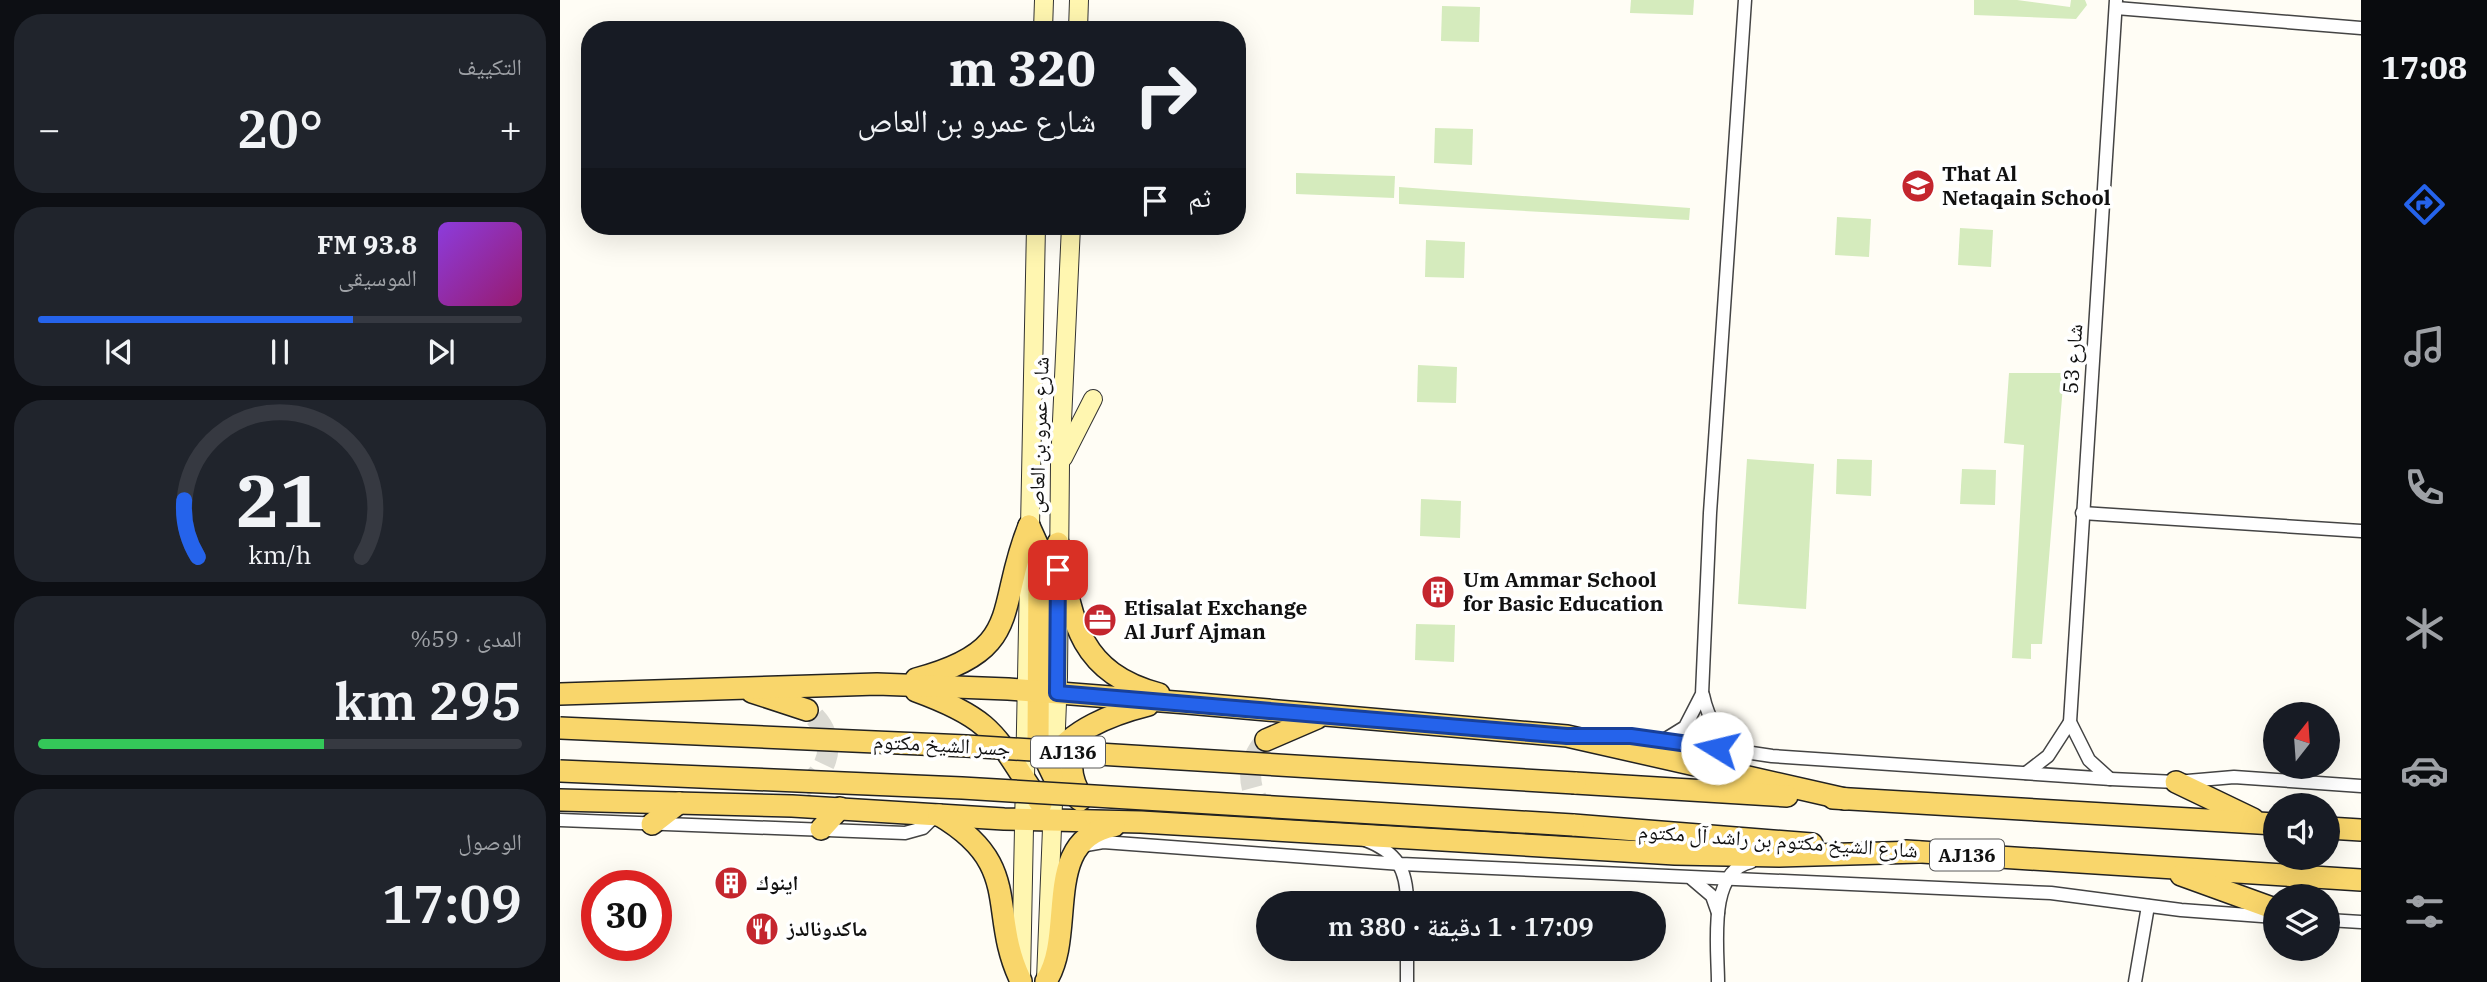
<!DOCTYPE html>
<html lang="ar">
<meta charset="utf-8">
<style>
body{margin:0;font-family:"IBM Plex Serif","Noto Naskh Arabic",serif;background:#20242c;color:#f1f3f6;direction:rtl;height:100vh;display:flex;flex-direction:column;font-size:26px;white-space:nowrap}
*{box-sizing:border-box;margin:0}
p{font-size:23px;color:#9ea1a6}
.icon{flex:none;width:38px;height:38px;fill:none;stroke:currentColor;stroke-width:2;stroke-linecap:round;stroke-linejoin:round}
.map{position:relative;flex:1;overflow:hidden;direction:ltr}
.drawer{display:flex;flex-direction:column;gap:14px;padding:14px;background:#0d0f14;width:560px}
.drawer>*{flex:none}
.top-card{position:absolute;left:21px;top:21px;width:665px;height:214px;border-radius:28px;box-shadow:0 7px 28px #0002;direction:rtl;background:#171b24;color:#f1f3f6;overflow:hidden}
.needle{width:46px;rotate:17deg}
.controls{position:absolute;left:1703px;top:702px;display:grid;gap:14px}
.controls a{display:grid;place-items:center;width:77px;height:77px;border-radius:50%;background:#171b24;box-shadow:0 7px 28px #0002;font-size:35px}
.speed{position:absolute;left:21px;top:870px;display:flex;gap:14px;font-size:35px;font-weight:700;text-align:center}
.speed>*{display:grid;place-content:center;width:91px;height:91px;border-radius:50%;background:#171b24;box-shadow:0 7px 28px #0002;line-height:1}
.speed .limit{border:10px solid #d22;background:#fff;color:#111}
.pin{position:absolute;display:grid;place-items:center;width:60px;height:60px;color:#fff;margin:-30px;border-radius:14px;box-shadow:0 4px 10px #0006}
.me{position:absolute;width:77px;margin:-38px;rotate:279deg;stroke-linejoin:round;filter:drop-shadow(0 0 5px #0008)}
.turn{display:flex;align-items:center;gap:24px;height:147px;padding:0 35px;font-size:32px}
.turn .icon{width:91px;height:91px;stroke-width:2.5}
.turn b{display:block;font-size:49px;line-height:60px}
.then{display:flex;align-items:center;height:66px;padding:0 35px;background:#0003;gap:14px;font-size:26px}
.big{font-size:52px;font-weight:600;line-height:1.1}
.drawer .card{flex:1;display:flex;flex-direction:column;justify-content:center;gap:10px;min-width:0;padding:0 24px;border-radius:28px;background:#20242c}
.drawer .dial{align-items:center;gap:0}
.dial svg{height:182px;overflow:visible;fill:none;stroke:#363941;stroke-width:7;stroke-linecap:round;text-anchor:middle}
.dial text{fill:#f1f3f6;stroke:none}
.song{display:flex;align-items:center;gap:21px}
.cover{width:84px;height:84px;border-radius:10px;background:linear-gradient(135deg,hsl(270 70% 55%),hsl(320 70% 35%))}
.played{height:7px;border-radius:4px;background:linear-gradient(90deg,#2563eb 65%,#363941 65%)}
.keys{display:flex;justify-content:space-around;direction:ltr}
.heat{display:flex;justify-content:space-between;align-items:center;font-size:38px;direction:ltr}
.charge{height:10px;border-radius:5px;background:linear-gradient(90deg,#34c759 59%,#363941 0)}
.trip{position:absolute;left:696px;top:891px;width:410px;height:70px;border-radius:35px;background:#171b24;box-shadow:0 7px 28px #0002;font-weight:600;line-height:70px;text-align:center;direction:rtl}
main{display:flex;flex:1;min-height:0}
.menu{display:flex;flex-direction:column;width:126px;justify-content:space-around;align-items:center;background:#090b0e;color:#9ea1a6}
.menu .icon{width:49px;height:49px}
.menu .current{color:#2563eb}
.menu b{font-size:32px;color:#f1f3f6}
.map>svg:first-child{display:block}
</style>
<main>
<nav class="menu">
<b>17:08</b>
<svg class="icon current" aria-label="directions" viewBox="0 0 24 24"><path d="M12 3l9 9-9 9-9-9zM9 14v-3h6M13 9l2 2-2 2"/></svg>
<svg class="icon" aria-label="music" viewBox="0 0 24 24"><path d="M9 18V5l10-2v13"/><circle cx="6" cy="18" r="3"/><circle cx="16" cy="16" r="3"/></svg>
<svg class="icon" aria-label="phone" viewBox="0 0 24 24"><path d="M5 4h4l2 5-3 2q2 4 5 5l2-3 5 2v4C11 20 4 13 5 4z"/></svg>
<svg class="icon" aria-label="climate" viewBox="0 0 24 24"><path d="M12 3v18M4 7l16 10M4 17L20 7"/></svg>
<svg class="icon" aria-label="car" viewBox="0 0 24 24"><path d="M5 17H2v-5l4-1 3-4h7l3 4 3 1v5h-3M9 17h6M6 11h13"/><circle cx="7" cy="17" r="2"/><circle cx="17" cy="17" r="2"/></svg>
<svg class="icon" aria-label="filters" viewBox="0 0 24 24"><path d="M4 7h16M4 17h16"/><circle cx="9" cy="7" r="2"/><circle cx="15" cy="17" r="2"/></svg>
</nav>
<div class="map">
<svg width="1801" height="982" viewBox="0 0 1801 982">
<rect width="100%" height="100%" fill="#fffdf5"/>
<g fill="#d5ebbd">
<path d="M1071,0h63l-1,15 -63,-2z"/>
<path d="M1414,0h43l53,7 1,-7h14l2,5 -11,14 -102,-4z"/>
<path d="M882,6l38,1 -1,35 -38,-1z"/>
<path d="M875,128l38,1 -1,36 -38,-2z"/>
<path d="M736,173l99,3 -1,22 -98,-4z"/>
<path d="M839,187l291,21 -1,12 -290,-16z"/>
<path d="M1277,217l34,2 -2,38 -34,-2z"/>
<path d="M1400,228l33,2 -2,37 -33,-2z"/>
<path d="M866,240l39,2 -1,36 -39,-1z"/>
<path d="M858,365l39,2 -1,36 -39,-1z"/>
<path d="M1449,373h55l-22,271h-11v15l-19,-1 12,-213 -20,-2z"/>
<path d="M1187,459l67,5 -8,145 -68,-5z"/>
<path d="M1277,459l35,1 -1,36 -35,-2z"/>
<path d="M1402,469l34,1 -1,35 -35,-1z"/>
<path d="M861,499l40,2 -1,37 -40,-2z"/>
<path d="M856,624l39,1 -1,37 -39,-2z"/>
</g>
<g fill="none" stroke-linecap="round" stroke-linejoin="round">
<g stroke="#dbdad3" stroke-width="21" stroke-dasharray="21 10" stroke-linecap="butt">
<path d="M706,740c-22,24 -20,54 4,75"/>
<path d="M243,787c32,-20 33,-55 4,-77"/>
</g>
<defs>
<g id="minor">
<path d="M1556,8l245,20"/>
<path d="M1522,513l279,18"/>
<path d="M1143,695c5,24 16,43 37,56"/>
<path d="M1038,736l66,4 108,16 339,23 65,3 58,-5 127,9"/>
<path d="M1104,740l21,-13 17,-33 8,-181 35,-513"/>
<path d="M1466,773l22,-17 22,-34"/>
<path d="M1550,779l-21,-19 -19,-38 46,-722"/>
<path d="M0,820l345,13 18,-5 14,-14"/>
<path d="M805,840c32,12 42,29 42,63"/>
<path d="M526,845l17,-3 298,22 650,29 130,17 94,7"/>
<path d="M1132,879l20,17 6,17"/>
<path d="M1768,920l33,2"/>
<path d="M847,982v-34"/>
<path d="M1158,982c0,-35 -11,-111 33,-120"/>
<path d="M1575,982l13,-76"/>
</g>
<g id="secondary">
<path d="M483,30l1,-30"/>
<path d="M518,30l1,-30"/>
<path d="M503,458l30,-59"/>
<path d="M461,978l15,-752"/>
<path d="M486,979l12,-302 2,-213 11,-238"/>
</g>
<g id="primary">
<path d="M469,526l9,20 1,19 -1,179 15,31 27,25"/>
<path d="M498,543c13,73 18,129 101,151"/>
<path d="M356,679c110,-29 79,-70 113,-153"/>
<path d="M356,691c82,30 79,46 125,113"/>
<path d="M192,692l55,18"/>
<path d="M0,694l317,-10 131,5 179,14 380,33 278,63"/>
<path d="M520,737c-12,21 -11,40 2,61"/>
<path d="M706,740l51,-22"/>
<path d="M490,761c22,-32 62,-47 98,-56"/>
<path d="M1616,782l77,37"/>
<path d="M1015,783l212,13"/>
<path d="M1273,798l442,26"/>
<path d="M0,800l232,6 212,13 137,3 534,32 104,2 140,-4"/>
<path d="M379,815c86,51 48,96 82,166"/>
<path d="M92,824l27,-21"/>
<path d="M1013,825l239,19"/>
<path d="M1768,828l33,2"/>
<path d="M261,829l19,-21"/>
<path d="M1346,851l455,29"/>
<path d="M1621,875l94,34"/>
<path d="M486,981c31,-47 -6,-142 68,-155"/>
</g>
</defs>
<use href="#minor" stroke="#444" stroke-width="15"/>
<use href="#secondary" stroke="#333" stroke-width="20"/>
<use href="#primary" stroke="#222" stroke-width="24"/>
<use href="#minor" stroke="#fff" stroke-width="12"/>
<use href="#secondary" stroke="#fff6b0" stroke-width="18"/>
<use href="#primary" stroke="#f9d66b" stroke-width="21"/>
<defs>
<g id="primary-bridge">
<path d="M0,728l406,18 609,37"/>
<path d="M0,771l402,17 611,37"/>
</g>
</defs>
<use href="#primary-bridge" stroke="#222" stroke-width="24" stroke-linecap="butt"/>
<use href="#primary-bridge" stroke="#f9d66b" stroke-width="21"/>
</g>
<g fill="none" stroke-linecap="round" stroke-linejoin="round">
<defs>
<path id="route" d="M498,570l-1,123 510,43h64l86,12"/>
</defs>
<use href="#route" stroke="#184099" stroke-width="18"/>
<use href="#route" stroke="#2563eb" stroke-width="12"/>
</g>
<defs>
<symbol id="school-disc" viewBox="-11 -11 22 22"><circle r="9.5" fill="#c4262e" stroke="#fff"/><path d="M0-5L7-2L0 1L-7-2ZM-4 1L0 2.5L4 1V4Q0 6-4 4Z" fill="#fff"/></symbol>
<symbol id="building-disc" viewBox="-11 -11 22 22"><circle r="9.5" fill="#c4262e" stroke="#fff"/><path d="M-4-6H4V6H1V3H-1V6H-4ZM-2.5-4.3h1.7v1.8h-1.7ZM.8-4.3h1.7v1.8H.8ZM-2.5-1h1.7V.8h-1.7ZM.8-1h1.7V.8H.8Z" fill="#fff"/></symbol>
<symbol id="office-disc" viewBox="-11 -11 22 22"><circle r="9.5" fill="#c4262e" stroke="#fff"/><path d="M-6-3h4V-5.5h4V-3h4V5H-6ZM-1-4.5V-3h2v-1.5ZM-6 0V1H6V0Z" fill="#fff"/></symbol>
<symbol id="restaurant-disc" viewBox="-11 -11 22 22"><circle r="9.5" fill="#c4262e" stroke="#fff"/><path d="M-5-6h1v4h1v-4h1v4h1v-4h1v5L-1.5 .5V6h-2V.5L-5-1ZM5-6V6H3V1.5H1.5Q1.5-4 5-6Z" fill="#fff"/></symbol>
</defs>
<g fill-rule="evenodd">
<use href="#school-disc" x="1339" y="167" width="38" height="38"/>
<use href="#building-disc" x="859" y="573" width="38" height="38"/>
<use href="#office-disc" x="521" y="601" width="38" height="38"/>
<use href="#building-disc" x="152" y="864" width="38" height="38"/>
<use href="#restaurant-disc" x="183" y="910" width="38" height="38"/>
</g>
<g text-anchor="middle" stroke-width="7" stroke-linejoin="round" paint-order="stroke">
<g fill="#fff" stroke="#585858" stroke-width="2">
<rect x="471" y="736.5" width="74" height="31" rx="5"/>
<rect x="1370" y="839.5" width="74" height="31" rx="5"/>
</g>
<g font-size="19" font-weight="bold" fill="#111">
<text x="508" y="759">AJ136</text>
<text x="1407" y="862">AJ136</text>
</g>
<g font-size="21" font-weight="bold" fill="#111" stroke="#fff" text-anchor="start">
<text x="1382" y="181">That Al<tspan x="1382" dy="24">Netaqain School</tspan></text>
<text x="903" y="587">Um Ammar School<tspan x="903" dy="24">for Basic Education</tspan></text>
<text x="564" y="615">Etisalat Exchange<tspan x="564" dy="24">Al Jurf Ajman</tspan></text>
<text x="196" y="890">اينوك</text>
<text x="227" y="936">ماكدونالدز</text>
</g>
<g font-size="21" fill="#111" stroke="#fff">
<text transform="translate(1513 359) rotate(-86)" y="7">شارع 53</text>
<text transform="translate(479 435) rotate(-88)" y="7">شارع عمرو بن العاص</text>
<text transform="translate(382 745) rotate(3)" y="7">جسر الشيخ مكتوم</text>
<text transform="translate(1218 841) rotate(4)" y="7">شارع الشيخ مكتوم بن راشد آل مكتوم</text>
</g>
</g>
</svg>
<div class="controls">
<a><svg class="needle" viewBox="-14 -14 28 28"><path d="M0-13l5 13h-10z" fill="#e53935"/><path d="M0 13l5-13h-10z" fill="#9ea1a6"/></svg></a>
<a><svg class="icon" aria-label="sound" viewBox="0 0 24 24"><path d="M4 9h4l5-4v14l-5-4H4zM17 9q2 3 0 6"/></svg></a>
<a><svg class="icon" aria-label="layers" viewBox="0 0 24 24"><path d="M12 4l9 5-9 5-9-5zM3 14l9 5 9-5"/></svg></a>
</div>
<div class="speed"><div class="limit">30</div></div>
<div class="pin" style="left:498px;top:570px;background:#d93025"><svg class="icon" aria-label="arrive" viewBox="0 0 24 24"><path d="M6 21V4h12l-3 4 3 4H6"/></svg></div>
<svg class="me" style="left:1157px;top:748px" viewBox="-20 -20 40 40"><circle r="19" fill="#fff"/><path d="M0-13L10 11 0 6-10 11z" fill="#2563eb"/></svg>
<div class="trip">17:09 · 1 دقيقة · 380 m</div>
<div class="top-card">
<div class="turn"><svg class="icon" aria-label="right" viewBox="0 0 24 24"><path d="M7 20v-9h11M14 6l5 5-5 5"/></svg><div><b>320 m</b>شارع عمرو بن العاص</div></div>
<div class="then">ثم<svg class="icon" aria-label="arrive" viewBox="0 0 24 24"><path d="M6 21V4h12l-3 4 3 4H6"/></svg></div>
</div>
</div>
<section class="drawer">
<div class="card"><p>التكييف</p>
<div class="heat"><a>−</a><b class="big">20°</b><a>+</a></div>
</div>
<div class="card">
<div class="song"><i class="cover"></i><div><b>93.8 FM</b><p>الموسيقى</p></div></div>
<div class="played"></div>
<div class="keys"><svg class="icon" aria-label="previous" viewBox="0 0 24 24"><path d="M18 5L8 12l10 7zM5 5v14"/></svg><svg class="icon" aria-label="pause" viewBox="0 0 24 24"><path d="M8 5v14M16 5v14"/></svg><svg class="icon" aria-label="next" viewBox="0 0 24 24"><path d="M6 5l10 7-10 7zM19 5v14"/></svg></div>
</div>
<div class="card dial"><svg viewBox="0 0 100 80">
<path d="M14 69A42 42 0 1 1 86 69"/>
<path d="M14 69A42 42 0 0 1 8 44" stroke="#2563eb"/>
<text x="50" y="56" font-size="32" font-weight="700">21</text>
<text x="50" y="72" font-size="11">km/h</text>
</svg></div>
<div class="card"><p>المدى · 59%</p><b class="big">295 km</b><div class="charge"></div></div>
<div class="card"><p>الوصول</p><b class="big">17:09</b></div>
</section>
</main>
